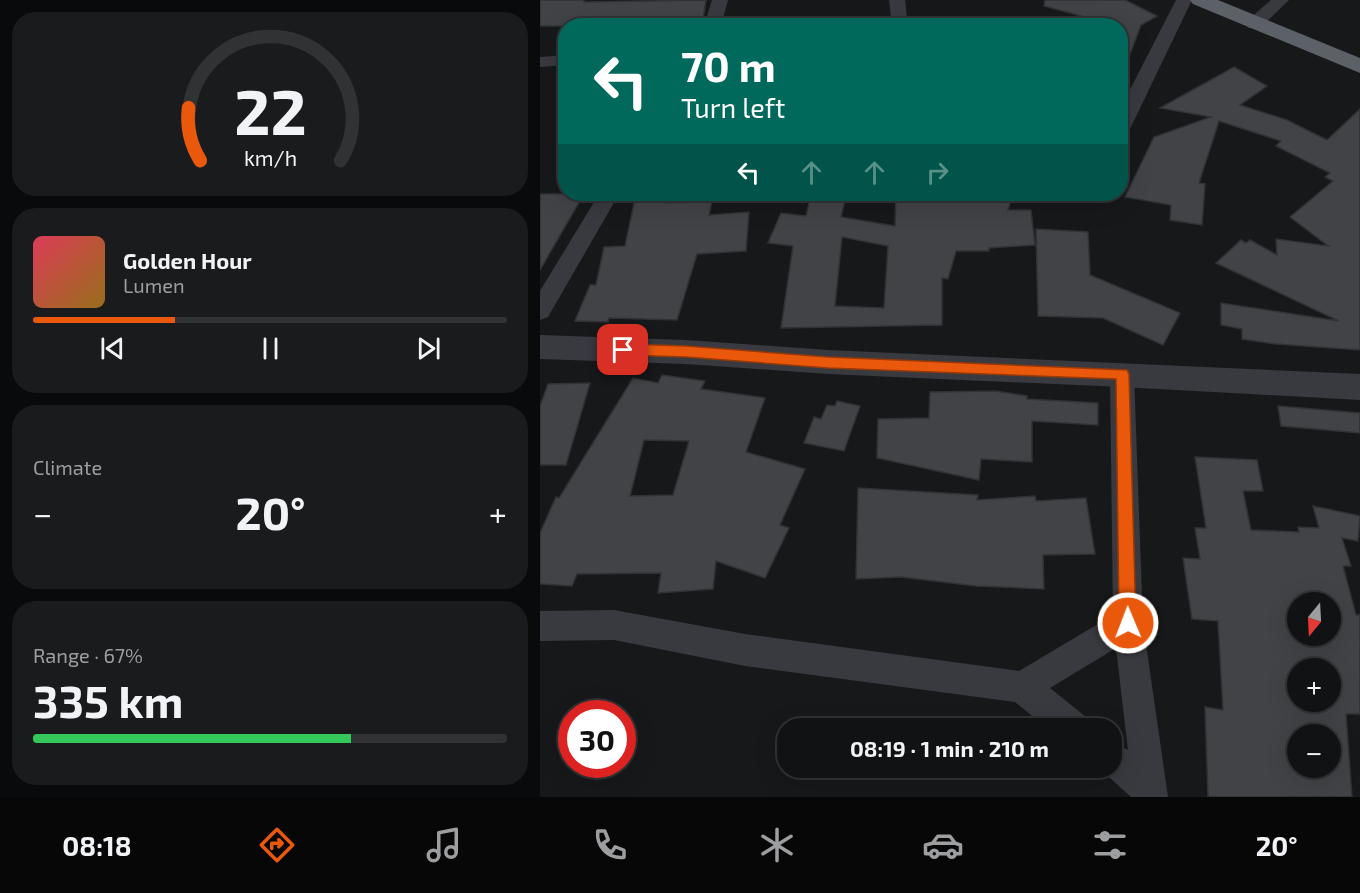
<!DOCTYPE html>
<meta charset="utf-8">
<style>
body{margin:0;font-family:"Exo 2",sans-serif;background:#1a1b1d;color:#f1f3f6;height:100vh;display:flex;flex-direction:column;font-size:22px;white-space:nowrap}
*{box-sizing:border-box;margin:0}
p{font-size:20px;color:#9c9ea0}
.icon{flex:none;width:33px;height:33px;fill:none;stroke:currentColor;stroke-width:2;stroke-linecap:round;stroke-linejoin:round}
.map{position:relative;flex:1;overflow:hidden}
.drawer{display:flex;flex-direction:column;gap:12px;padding:12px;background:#090a0b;width:540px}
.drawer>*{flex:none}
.banner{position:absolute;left:18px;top:18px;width:570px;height:183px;border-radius:24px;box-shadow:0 6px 24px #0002,0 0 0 2px #303234;background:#00695c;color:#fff;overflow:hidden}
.needle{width:39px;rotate:198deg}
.buttons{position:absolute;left:747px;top:592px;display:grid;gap:12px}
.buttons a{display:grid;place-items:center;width:54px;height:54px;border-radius:50%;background:#111214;box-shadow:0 6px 24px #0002,0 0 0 2px #303234;font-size:30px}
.speed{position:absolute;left:18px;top:700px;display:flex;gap:12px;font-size:30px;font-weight:700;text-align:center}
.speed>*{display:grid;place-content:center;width:78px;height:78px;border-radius:50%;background:#111214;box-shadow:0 6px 24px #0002,0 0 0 2px #303234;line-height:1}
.speed .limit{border:9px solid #d22;background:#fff;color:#111}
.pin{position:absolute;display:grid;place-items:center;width:51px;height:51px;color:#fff;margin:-26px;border-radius:12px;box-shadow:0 3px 9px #0006}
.me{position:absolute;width:66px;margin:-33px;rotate:359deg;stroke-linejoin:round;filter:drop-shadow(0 0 4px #0008)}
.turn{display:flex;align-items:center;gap:21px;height:126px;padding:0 24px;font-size:27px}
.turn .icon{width:78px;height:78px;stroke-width:2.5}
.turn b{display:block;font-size:42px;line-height:51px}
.lanes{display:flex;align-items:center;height:57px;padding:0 24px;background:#0003;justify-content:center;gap:30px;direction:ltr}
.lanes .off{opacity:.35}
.big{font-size:45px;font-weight:700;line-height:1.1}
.drawer .card{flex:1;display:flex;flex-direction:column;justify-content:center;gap:9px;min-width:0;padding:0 21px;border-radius:24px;background:#1a1b1d}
.drawer .dial{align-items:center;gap:0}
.dial svg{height:156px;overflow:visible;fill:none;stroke:#303234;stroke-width:7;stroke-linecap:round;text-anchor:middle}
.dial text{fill:#f1f3f6;stroke:none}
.song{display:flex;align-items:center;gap:18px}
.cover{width:72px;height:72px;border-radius:9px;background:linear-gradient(135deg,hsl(350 70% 55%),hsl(40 70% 35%))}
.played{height:6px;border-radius:3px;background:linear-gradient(90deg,#ea580c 30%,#303234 30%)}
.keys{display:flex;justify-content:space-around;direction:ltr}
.heat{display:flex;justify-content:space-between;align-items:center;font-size:33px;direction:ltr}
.charge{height:9px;border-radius:4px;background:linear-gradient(90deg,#34c759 67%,#303234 0)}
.trip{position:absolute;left:237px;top:718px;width:345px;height:60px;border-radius:24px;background:#111214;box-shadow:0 6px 24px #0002,0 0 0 2px #303234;font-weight:700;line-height:60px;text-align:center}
.dock{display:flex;height:96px;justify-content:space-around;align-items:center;background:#070708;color:#9c9ea0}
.dock .icon{width:42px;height:42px}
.dock .active{color:#ea580c}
.dock b{font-size:27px;color:#f1f3f6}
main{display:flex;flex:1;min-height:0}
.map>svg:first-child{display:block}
</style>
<main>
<section class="drawer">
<div class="card dial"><svg viewBox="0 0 100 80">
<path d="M14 69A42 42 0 1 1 86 69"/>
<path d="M14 69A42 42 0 0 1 8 42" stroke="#ea580c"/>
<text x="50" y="56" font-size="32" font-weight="700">22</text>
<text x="50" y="72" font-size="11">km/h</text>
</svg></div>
<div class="card">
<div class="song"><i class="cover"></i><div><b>Golden Hour</b><p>Lumen</p></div></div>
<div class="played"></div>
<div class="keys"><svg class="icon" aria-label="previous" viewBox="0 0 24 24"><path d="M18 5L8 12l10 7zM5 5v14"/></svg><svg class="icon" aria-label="pause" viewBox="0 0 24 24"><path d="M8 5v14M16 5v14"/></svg><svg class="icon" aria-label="next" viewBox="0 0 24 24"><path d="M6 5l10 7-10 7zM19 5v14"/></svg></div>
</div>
<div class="card"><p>Climate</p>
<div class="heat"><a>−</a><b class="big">20°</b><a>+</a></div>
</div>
<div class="card"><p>Range · 67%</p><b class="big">335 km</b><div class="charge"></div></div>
</section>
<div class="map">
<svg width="820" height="797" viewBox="0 0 820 797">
<rect width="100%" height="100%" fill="#17181a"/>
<g fill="#414347" stroke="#313236" stroke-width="1.5" fill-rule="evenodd">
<path d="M0,0h44v2l122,-2 -4,26h-162z"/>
<path d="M505,0h80l32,16 -16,9 -19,50 -2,-49 -25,-2 1,-4 -52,-14z"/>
<path d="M694,67l33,19 -27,19 47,15 40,20 33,-31v241l-84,-6 -34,-5v-10l-21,-4v-22l118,18 -123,-58 25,-23 5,3 4,-3 27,15 -1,-16 52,7 -38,-29 43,-36 -8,-4 5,-4 -54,-27 5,-5 -62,-20 -20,62 6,1 -3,41 -32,-5 1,-15 -46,-8 29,-60 57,-20 -51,-9z"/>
<path d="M0,194h44l-44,76z"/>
<path d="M96,194h32l-2,9 46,-2 -3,14 40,-3 -3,39 -49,3 -20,66 -68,-2 -1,4 -33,-1 15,-36h6l8,-38 21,-1z"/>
<path d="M271,194l35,1 -5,22 54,9 1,-32h117l-5,16h23l4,35 -46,3v3h-33l-8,28 -6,-1v47l-161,3 12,-82 -25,-3 13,-30 25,3zM302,237l46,9 -4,62 -49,-2z"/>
<path d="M496,229l52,3 2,43 90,38 -17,32 -60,-27 -65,-2z"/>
<path d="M122,375l43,6 -4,8 64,9 -19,54 59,17 -25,56 9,3 -24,50 -49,-17 -3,28 -55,4 3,-20 -84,1 -5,12 -32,-2v-51l16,-36 3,1 74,-120 25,5zM104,440l45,1 -16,54 -43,1z"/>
<path d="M50,383l-24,82h-26v-59l8,-22z"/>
<path d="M455,391l32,5v3l71,4v22l-66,-4v41l-51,-3 -2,21 -102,-22 1,-39 51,-1 1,-26z"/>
<path d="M297,401l23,5 -16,45 -40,-8 10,-26 7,2 6,-14 8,1z"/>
<path d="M738,406l82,7v20l-79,-7z"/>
<path d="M655,457l62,3 6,31h-20l8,39 48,2 -1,-5 21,1 -6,-22 47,10 -2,25 -16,-3 9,28h-8l13,49h4v99h-14l6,83h-144l-3,-90 18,3 -5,-89 -26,-2 -9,-61 17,1 -5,-31h11zM758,603h32v33h-32zM758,669h32v33h-32zM758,735h32v33h-32z"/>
<path d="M318,488l120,7 -1,5 58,-4 1,5 50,-3 9,56 -52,1 1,34 -68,-3 -75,-9 -45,2z"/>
</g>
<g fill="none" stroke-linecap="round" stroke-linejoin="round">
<g fill="#383a3f" fill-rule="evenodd">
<path d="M172,0h16l-7,26h-17z"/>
<path d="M349,0h16l3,26h-16z"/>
<path d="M636,0h16l-62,129 -3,4 -7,2v-26z"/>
<path d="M731,0h18l-29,28h-12l-2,-4 2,-4z"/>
<path d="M26,55v10l-26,2v-10z"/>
<path d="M59,194h20l-71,123 -8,3v-29z"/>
<path d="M582,364l9,3 3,7 9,249 25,174h-37l-32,-29h13v-26l16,8 -12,-102 -66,40 36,29 5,12h-43l-33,-27 -270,-36 -131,-26 -74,1v-30l74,-1 131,24 274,37 94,-56 -3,-241 3,-7z"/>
</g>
<path fill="#383a3f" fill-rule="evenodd" d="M0,335l146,5 142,10 532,24v26l-238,-13 -294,-13 -142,-10 -146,-5z"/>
<path fill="#5c6067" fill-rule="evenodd" d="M650,0h28l142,58v15l-167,-69z"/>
</g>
<path fill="#ea580c" stroke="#983908" stroke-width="1.5" d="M83,344l63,2 142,11 299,13 2,4 7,249 -3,6 -5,3 -6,-3 -3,-6 -3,-244 -288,-11 -142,-11 -63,-2 -6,-5z"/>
</svg>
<div class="buttons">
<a><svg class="needle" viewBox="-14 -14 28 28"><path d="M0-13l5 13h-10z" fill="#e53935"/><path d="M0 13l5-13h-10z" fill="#9c9ea0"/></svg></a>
<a>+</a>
<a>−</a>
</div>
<div class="speed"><div class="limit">30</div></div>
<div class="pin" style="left:83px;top:350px;background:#d93025"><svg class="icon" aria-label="arrive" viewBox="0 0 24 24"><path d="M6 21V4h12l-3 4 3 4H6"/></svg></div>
<svg class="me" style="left:588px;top:623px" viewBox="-20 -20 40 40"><circle r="17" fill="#ea580c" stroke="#fff" stroke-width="3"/><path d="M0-11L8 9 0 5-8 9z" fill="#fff"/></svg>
<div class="trip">08:19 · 1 min · 210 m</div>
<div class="banner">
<div class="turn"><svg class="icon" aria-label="left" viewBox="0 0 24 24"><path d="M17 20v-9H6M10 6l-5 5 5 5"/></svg><div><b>70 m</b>Turn left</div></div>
<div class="lanes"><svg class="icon" aria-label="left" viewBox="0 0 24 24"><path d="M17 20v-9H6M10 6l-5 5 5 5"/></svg><svg class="icon off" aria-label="ahead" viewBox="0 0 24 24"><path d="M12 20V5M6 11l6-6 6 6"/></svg><svg class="icon off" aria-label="ahead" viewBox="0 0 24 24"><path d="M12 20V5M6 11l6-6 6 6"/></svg><svg class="icon off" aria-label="right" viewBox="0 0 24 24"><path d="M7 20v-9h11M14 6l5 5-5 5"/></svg></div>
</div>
</div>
</main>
<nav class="dock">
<b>08:18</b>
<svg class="icon active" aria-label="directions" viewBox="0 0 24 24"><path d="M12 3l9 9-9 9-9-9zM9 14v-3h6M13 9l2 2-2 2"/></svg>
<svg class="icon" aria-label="music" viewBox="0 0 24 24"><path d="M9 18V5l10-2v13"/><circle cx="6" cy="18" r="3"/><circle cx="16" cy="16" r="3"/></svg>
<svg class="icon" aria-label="phone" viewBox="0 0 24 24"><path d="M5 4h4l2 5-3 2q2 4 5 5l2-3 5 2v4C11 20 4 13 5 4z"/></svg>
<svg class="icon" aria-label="climate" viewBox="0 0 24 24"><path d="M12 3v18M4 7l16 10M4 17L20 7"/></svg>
<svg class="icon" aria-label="car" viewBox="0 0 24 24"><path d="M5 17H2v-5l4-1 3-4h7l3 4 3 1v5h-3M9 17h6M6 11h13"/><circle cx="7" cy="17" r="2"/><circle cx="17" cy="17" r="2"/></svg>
<svg class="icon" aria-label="filters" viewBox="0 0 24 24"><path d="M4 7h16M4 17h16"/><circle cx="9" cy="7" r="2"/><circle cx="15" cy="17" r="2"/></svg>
<b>20°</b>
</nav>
